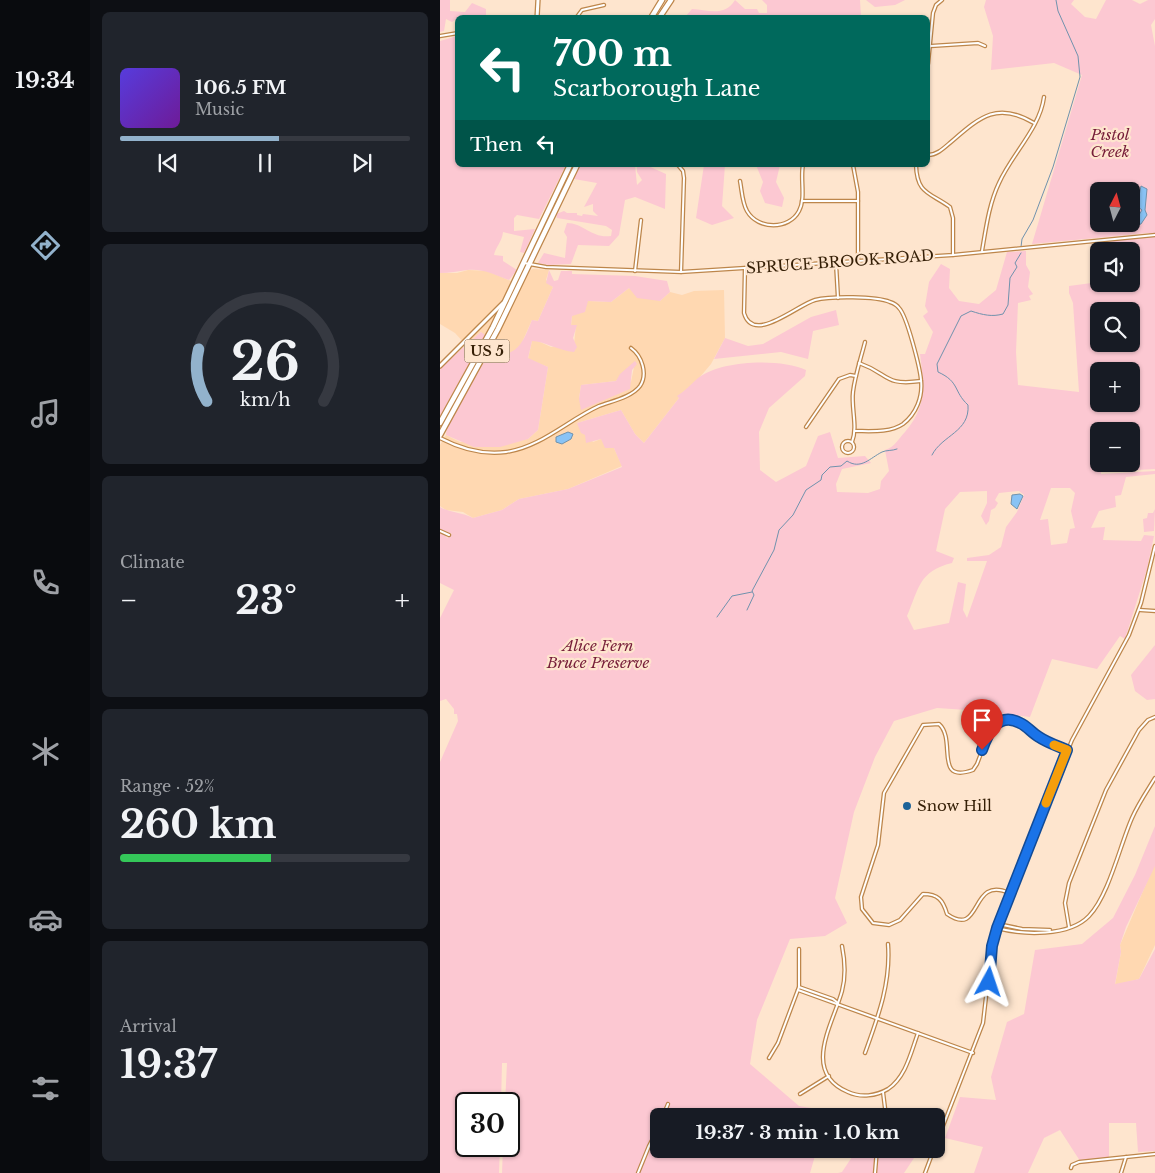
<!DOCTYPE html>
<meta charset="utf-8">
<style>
body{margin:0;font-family:"Libre Baskerville",serif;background:#20242c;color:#f1f3f6;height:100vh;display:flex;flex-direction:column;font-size:19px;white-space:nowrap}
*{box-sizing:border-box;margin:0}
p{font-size:16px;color:#9ea1a6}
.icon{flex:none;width:28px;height:28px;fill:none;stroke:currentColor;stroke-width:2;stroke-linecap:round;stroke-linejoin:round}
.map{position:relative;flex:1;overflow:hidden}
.panel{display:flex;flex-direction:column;gap:12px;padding:12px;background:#0d0f14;width:350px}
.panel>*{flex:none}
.hud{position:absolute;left:15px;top:15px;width:475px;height:152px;border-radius:8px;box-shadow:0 1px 4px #0004;background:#00695c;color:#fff;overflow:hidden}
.needle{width:32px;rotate:6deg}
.fabs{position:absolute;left:650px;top:182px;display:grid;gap:10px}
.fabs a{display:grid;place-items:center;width:50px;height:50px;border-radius:8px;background:#171b24;box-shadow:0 1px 4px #0004;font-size:25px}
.speed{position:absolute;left:15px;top:1092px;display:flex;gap:10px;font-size:25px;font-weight:700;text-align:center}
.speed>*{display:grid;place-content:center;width:65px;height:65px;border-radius:50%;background:#171b24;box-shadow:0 1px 4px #0004;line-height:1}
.speed .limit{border:2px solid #111;border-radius:8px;background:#fff;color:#111}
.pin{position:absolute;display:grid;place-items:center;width:42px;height:42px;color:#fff;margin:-51px -21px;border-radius:50% 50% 50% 0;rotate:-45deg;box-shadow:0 0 5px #0007}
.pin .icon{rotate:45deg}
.me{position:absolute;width:55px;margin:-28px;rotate:5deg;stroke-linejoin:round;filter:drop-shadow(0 0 4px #0008)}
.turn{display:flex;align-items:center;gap:18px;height:105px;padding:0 15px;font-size:22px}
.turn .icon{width:65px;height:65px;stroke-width:2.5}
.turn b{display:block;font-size:35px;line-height:42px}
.then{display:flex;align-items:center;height:48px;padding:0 15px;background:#0003;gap:10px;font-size:19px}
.big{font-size:38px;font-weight:700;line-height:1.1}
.panel .widget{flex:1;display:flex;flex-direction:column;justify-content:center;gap:8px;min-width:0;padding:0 18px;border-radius:8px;background:#20242c}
.panel .dial{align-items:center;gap:0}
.dial svg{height:130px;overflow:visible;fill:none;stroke:#363941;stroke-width:7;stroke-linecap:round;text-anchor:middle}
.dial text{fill:#f1f3f6;stroke:none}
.song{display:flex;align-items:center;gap:15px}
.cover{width:60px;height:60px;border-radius:8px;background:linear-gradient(135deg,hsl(250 70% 55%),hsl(280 70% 35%))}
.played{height:5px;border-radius:2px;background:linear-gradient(90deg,#92b2cc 55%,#363941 55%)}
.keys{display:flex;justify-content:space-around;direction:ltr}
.heat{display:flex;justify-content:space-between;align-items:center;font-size:28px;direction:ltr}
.charge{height:8px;border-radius:4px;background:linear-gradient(90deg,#34c759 52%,#363941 0)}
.trip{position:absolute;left:210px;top:1108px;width:295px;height:50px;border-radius:8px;background:#171b24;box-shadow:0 1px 4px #0004;font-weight:700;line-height:50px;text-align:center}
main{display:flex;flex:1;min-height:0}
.dock{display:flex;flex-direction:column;width:90px;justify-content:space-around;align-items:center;background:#090b0e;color:#9ea1a6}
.dock .icon{width:35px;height:35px}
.dock .selected{color:#92b2cc}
.dock b{font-size:22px;color:#f1f3f6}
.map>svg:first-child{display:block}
</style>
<main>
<nav class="dock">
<b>19:34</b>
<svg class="icon selected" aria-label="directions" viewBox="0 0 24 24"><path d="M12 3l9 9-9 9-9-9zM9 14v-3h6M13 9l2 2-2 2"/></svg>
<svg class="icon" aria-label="music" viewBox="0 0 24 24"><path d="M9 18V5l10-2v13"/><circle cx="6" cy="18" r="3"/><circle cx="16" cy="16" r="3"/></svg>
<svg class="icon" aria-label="phone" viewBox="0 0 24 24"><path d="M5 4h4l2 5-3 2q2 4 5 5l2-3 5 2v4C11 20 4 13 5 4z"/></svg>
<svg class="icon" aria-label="climate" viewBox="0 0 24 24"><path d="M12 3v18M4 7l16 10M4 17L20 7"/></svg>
<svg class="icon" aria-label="car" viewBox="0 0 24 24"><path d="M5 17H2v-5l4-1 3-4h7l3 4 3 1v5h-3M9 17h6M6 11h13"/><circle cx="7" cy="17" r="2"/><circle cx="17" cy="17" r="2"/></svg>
<svg class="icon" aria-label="filters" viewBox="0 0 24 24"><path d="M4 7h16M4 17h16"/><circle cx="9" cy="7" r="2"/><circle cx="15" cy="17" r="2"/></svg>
</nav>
<section class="panel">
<div class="widget">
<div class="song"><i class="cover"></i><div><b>106.5 FM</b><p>Music</p></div></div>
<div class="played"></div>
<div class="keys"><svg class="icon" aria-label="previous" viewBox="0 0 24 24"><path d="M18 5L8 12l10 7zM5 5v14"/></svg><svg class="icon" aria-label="pause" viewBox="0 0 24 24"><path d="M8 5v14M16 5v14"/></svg><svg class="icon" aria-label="next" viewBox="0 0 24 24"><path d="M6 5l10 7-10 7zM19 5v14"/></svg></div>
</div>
<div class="widget dial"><svg viewBox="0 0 100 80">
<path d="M14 69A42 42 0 1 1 86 69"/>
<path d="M14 69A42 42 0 0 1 9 37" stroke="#92b2cc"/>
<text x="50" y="56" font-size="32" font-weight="700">26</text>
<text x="50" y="72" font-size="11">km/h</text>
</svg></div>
<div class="widget"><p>Climate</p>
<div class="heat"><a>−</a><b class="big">23°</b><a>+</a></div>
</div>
<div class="widget"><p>Range · 52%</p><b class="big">260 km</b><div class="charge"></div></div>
<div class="widget"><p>Arrival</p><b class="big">19:37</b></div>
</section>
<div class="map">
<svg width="715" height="1173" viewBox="0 0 715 1173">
<rect width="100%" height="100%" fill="#fee5ce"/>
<g fill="#ffd8b1" fill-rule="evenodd">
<path d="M93,269l16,1 -3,10 7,7 -15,34 -6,-1 -12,27 -10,7h-6l-8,-6 -15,-16 -15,13 -11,-12 -15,-9v-51h17l11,-3 20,1 34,15 7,-15z"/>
<path d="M189,288l31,13 10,-9 12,3 12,-4 30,-1 1,48 -14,26 -17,20 -16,12 1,2 -35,45 -9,-9 -14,-24 -44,13 16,19 8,-3 13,9 8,18 -54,23 -49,10 -17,11 -29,8 -10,-6 -17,-2 -6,-4v-61l6,-10 14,7 68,-3 10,-9 10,-63 -20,-8 4,-18h6l13,6 23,-3 2,-19 -5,1 1,-10 16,-15 23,1zM195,362l-4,20 -52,17 2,-14 35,-4z"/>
<path d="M715,863v82l-16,34 -24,6 6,-33 -1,-7z"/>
</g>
<g fill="#fcc8d2" fill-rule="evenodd">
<path d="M0,0h10v11l15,1 7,-9 14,6v6l-11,2 -1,-2h-7l-1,2 -8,1 -6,4 -6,-3 -2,12 -4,1z"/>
<path d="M295,0l10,9h12l2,4h8v-8l-5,-5h98l1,17h-176l7,-8c16,1 33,8 43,-9z"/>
<path d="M426,0h39l-10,5 -20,2z"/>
<path d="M546,0h88l-3,4 14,13 11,2 10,-19h26l8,4 8,-4h7v19l-4,6 4,21v423l-54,3v2l54,-3v3l-29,3 -5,18 -6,1 1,11 -17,4 -8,17 14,-1 -2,13 38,1 3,-6 10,1 -7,33 -22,70 -5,-3 -23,33 -45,-10 -22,58 -48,-6 -45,-3 -43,13 -19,36 -21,55 -19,86 12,25 -22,13 -35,3 -33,81 -7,44 49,42 42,7 -12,3h-170v33h158l-7,24h-308l1,-27h6v-42h-4l2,-41h-5l-1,41h-35v42h34l-1,27h-59v-411l18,-41 -1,-7h-3v-5l-8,-10 -6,2v-83l14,-28 -14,-7v-50l5,2 2,3 5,-4 -12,-5v-22c10,6 22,5 33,11l29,-8 17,-11 49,-10 54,-22 -8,-19h-9l-4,-9 -15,4 -1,-8 -4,-2 -4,-10 44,-13 14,24 9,9 35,-45 -2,-2c8,-5 14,-12 21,-18 23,-18 82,-20 108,-8l-1,6 -36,32 -10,24 1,38 16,12 30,-16 12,-30 12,-4 8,26 27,-2 6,7 -29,6 -6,15 1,8 31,1 12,-4 1,-8 8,-10 -4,-21c11,-4 12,-10 20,-18 22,-26 19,-46 15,-78h5l8,-22 -10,-16 5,-4 -3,-6 4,-24 12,-18 9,5 -1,19 10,13 20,3 17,-14 11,-38 19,-1v14l4,7 -2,15 5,7 -4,2 2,4 -13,3 -2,49 2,33 61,7 -6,-89 -4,-10v-7l30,-4 32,2v-33h-29v-5l-4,-4 50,-5 1,-4 -117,11 50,-169 -28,-12 -63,7 2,-34 -9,-29zM659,191h32v33h-32zM659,311h32v33h-32zM659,371h32v33h-32zM659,431h32v33h-32zM611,488h19l5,5 -4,18 4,17 -5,1 -3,14 -16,2 -3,-26 -8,1zM547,491v12l-6,13 5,9 3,-4 2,-11 4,-2 3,-5 -3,-3 4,-7 20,-2 5,4 -7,17 -11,15 -5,20 -12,8 -22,3v3h20l-20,57 -4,-8 3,-26 -8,-2 -9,41 -35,7 -7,-14c12,-28 12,-45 45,-53l2,-5 -18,-7 9,-42 15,-17z"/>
<path d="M17,36l1,129h108l-27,54 -22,-4 -3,3v13l21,-2 -11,24 -4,-1 4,-15 -21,-5c-1,10 -7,14 -9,23l9,1v5l14,9 -8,10c-13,-5 -27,-12 -42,-10 -9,1 -17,3 -27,3v-232z"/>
<path d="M138,165h57l2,20 5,-5 -5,-8v-7h9l20,9 -1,35 -30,-12 -10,3 -6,35 -10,11 -31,-1 -7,19 -23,1 -10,-2 6,-10 21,5 2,-21 -3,-5 3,-9c16,0 26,16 44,13l1,-6 -6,-4 -49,-8 -1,-4 8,-3 3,2h10v2l5,1 1,-2 15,2 -5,-5v-7l-9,3 13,-24 -23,-4 -1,-2z"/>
<path d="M264,165h21l-3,41 12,12 -22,7 -16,-7z"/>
<path d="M316,165h24l-4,17 8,16 -2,9 -17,-4 -5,-12 3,-9z"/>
<path d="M109,270l5,11 4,-1 3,-9h11v3l63,2 32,5 3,11 -10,9 -23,-3 -8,-10 -18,14 -23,-1 -3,11 -13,4 -1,9h6l-4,13 4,9 -3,5c-15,-1 -30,-11 -42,-11l-4,17 20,9 -10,63 -10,9 -28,8h-26l-28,-12 1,-9 47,-81 2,3h5l3,6c17,-2 22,-20 28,-34l6,1 15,-34 -7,-4z"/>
<path d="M396,310l3,15 -26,6 -5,28 -27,-7 -67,7 11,-21 23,8 15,-2 48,-27z"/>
<path d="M41,332l4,3 -45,81v-48z"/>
<path d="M195,361l2,3 -5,6 -2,19 -49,21 -2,-11 2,-14 35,-4 4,-7z"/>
<path d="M715,509l-1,22 -10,1 -1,-13 4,-1 1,-5h5z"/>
<path d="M715,645v54l-8,1 -12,-9 -4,-16z"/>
<path d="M715,826v40l-29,61 -6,18 1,7 -6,32 24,-5 16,-30v202l-17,1 -2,-29h-27v38l-27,3 -22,-34 -16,8 -16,35h-54l9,-26 -38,-9 15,-41 36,3 -5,-23 16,-55 17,-8 11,-64 47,-6 31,-26 22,-43z"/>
<path d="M429,1149l24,9 7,-9h20l-16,24h-66l4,-1 10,-15z"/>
</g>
<g fill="#89c3f5" stroke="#7092ad">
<path d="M701,186l6,3 -2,21 2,5 -6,9 -4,1v-7l5,-8 -5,-4z"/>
<path d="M128,432l5,2 -2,5 -9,5 -6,-2v-5z"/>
<path d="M580,494l3,2 -6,13 -6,-5 1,-9z"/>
</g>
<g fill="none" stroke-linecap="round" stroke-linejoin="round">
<g stroke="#7092ad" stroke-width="1">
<path d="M581,247l1,-8 11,-19 20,-53 27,-90 -2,-21 -20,-45 -2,-11"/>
<path d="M492,455c10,-20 38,-23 36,-50 -15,-14 -8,-23 -30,-33l-1,-8 24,-48 10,-5c12,4 21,6 32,3l5,-9 2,-27 7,-11 -2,-4 6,-10"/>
<path d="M307,610l7,-15 -2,-4 22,-41 5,-20 14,-15 13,-25 15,-10 1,-5 8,-8 11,-1 6,-5c14,9 23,-3 35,-9 4,-2 10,-1 15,-3"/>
<path d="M277,617l15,-21 20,-4"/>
</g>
<defs>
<g id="street">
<path d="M136,18l6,-8 22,-5"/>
<path d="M0,36l18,-3"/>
<path d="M491,46l47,-3 7,3"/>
<path d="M488,64l5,-51 3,-8 6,-5"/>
<path d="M488,155c9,0 16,-7 23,-13 29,-25 46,-41 83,-19"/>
<path d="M238,165l5,6 1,7 -3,94"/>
<path d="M413,165l5,27v68"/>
<path d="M476,165c1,29 13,27 34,42l3,11v37"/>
<path d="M300,181c2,10 2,21 7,30 11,19 42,19 52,0 7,-13 1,-32 4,-46"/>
<path d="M362,201h56"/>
<path d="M542,251c4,-23 7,-47 17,-68 13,-29 41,-55 45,-86"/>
<path d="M84,263l22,4 135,5 272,-17 202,-20"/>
<path d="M396,263l2,35"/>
<path d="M305,268l-1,45c9,32 53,-8 71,-13 15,-4 61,-4 75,2 3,1 7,3 9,6 8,8 21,60 22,72 2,17 -5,34 -18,44 -13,9 -33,7 -48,7"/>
<path d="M195,271l6,-51"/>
<path d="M419,363c31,11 24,23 62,18"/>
<path d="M366,427l33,-48 11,-4 6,1"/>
<path d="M0,438c21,11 43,17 66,14 35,-5 62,-32 93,-46 13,-5 33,-9 41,-20 8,-12 2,-30 -9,-38"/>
<circle cx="408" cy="447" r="6"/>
<path d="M412,442c6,-15 -1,-34 1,-50 2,-17 8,-34 12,-50"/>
<path d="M0,531l9,4"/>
<path d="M700,610l15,1"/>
<path d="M569,893c-40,-18 -26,46 -62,21 -4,-14 -9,-20 -24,-20l-23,26 -11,5 -16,-2 -11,-14 -1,-12 17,-52 6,-52 39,-68 16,-1c18,16 -6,60 34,46l4,-6 14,-37c19,-16 32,0 48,10 9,6 19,9 28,13"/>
<path d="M558,924l24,5 28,1"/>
<path d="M629,927l-4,-24 4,-20 37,-93 33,-60 9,-10 7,-3"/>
<path d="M557,928c26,7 72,9 92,-12 20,-21 31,-71 43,-98 6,-14 15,-27 23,-40"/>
<path d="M402,946c3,15 4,30 0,45 -9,33 -41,81 6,101 13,6 28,4 40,-3 18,-12 23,-37 30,-56"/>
<path d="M359,987l34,12 5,4"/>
<path d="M358,990l175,63"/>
<path d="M425,1053c13,-36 26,-70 23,-109"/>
<path d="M329,1058l9,-15 21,-56v-38"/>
<path d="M443,1092l3,24"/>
<path d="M360,1094l29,-18"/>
<path d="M223,1116l5,-12"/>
<path d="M496,1144l47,-121 9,-78 5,-17 75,-188 57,-105 12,-32 14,-57"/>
<path d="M631,1168l1,-3 7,-3 76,-8"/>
<path d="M198,1173l11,-27 10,-19"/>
<path d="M435,1173l2,-24"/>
<path d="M485,1173l9,-24"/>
<path d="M681,1173l5,-16"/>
</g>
<g id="secondary">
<path d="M97,18l1,-18"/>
<path d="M0,366l63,-63"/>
</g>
<g id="highway">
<path d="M211,18l11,-18"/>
<path d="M219,18l12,-18"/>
<path d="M0,423l53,-96 77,-162"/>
<path d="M0,435l58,-106 79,-164"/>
</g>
</defs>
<use href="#street" stroke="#bd864b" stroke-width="4.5"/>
<use href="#secondary" stroke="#bd864b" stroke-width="5.5"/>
<use href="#highway" stroke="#bd864b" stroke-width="7"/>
<use href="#street" stroke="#fff" stroke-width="2"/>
<use href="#secondary" stroke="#fff" stroke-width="3"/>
<use href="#highway" stroke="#fff" stroke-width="4.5"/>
</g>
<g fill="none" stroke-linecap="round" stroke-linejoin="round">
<defs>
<path id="route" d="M542,750c6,-17 16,-39 38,-27 7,3 12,10 19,14 9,6 19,9 28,13l-70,178 -5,18 -3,36"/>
</defs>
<use href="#route" stroke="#114b97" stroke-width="12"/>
<use href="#route" stroke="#1a73e8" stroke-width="9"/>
<path stroke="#f59e0b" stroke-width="9" d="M606,803l21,-53 -13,-5"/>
</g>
<circle fill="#1e6398" stroke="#fee5ce" stroke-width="2" cx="467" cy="806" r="5"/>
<g text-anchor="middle" stroke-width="4.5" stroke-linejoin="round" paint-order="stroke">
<rect fill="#fee5ce" stroke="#715a42" stroke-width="1" x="24.5" y="339.5" width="45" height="23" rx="4"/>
<g font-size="14" font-weight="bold" fill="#351f06">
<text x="47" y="356">US 5</text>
</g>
<g font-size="15" font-style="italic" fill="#761d39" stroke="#fee5ce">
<text x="670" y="140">Pistol<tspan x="670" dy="17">Creek</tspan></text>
<text x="158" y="651">Alice Fern<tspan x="158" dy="17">Bruce Preserve</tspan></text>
</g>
<g font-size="15" fill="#351f06" stroke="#fee5ce">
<text transform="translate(400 262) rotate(-4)" y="5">SPRUCE BROOK ROAD</text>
</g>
<g font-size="15" fill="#351f06" stroke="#fee5ce" text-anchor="start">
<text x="477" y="811">Snow Hill</text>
</g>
</g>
</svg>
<div class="fabs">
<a><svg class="needle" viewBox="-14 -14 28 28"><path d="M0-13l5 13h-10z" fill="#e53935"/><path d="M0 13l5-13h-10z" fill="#9ea1a6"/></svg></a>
<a><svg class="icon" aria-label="sound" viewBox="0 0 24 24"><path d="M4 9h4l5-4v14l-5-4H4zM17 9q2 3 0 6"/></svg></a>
<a><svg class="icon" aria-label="search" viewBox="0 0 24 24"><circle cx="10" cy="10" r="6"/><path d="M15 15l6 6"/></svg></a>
<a>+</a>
<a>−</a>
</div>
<div class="speed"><div class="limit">30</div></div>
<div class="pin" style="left:542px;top:750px;background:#d93025"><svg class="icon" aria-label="arrive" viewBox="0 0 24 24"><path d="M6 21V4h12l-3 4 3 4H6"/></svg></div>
<svg class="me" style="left:549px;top:982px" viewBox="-20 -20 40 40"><path d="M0-17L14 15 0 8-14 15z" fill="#1a73e8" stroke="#fff" stroke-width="4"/></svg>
<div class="trip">19:37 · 3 min · 1.0 km</div>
<div class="hud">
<div class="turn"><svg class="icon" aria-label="left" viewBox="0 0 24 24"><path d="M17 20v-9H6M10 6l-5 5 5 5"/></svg><div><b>700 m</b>Scarborough Lane</div></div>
<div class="then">Then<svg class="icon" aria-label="left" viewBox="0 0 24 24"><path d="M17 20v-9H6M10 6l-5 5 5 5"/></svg></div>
</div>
</div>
</main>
